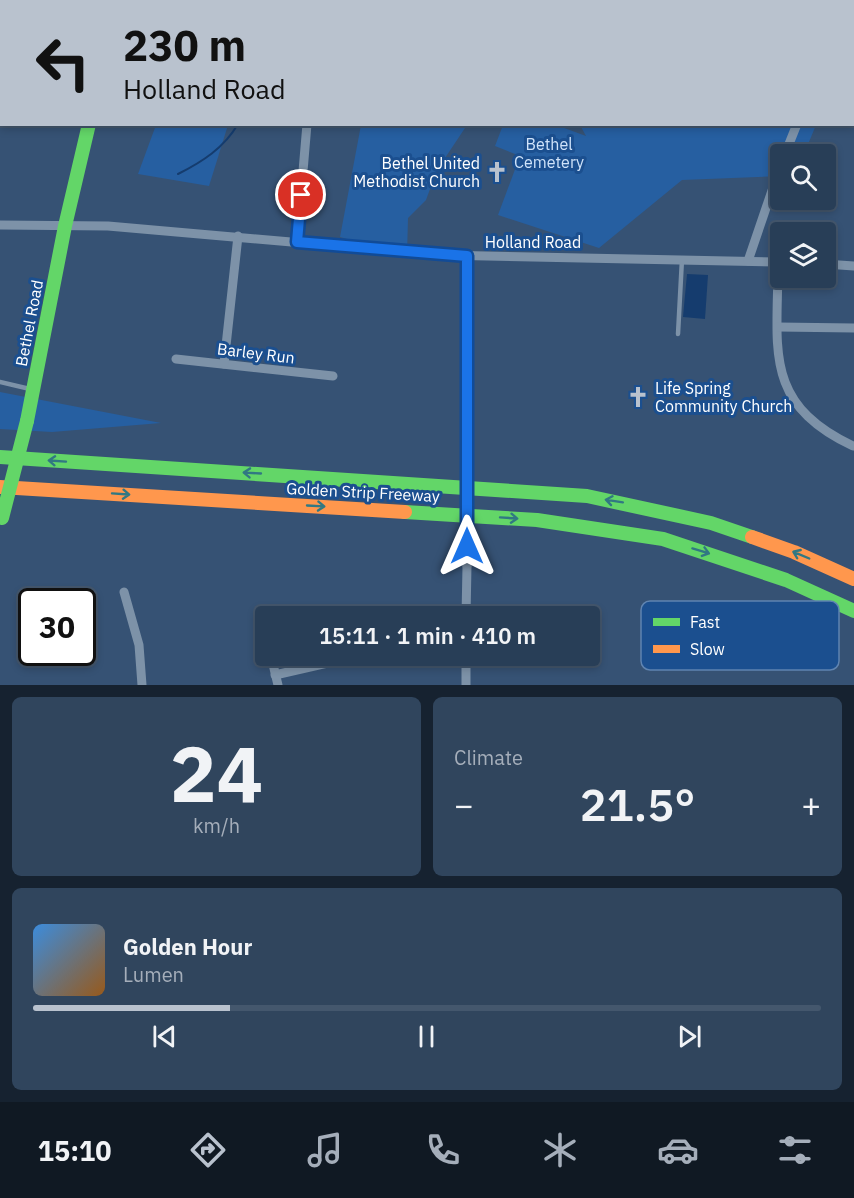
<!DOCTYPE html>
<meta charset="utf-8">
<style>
body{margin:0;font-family:"IBM Plex Sans",sans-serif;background:#30455d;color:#f1f3f6;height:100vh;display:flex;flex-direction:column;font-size:22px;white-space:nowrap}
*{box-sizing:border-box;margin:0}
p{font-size:20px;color:#a5aeba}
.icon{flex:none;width:33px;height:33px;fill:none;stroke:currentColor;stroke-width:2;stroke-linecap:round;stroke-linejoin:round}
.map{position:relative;height:685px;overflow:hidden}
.panel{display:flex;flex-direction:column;gap:12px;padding:12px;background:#162230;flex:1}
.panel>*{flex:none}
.banner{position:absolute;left:0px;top:0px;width:855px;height:126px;box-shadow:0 3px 9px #0003,0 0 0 2px #44576d;background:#b9c2ce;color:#111;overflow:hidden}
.controls{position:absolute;left:770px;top:144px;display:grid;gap:12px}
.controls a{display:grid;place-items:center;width:66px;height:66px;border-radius:6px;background:#283e57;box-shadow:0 3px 9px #0003,0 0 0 2px #44576d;font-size:30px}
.speed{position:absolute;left:18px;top:588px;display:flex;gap:12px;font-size:30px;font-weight:700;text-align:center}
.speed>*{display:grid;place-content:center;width:78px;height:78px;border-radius:50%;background:#283e57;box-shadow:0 3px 9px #0003,0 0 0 2px #44576d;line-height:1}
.speed .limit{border:3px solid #111;border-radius:9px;background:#fff;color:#111}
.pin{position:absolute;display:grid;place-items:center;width:51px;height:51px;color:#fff;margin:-26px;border:3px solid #fff;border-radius:50%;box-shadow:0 2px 6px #0007}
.me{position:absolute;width:66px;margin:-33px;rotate:0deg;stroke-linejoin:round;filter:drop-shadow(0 0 4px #0008)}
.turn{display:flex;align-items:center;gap:21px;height:126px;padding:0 24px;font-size:27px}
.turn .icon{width:78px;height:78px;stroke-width:2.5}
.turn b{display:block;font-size:42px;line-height:51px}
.big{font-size:45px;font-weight:600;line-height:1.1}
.panel .card{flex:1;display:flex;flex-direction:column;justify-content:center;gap:9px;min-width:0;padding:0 21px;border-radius:9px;background:#30455d}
.panel .dial{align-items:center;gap:0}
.dial b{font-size:78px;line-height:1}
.song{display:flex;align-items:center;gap:18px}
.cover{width:72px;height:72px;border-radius:9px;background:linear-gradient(135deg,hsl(210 70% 55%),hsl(30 70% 35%))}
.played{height:6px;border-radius:3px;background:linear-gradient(90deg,#b9c2ce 25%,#44576d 25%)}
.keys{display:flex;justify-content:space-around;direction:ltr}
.heat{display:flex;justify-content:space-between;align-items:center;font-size:33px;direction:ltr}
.panel .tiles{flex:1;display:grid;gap:12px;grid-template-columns:1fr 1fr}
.card:last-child{grid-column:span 2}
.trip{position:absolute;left:255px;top:606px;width:345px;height:60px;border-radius:6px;background:#283e57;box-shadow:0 3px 9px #0003,0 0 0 2px #44576d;font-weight:600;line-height:60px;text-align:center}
.dock{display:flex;height:96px;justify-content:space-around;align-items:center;background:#101923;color:#a5aeba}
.dock .icon{width:42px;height:42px}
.dock .selected{color:#b9c2ce}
.dock b{font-size:27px;color:#f1f3f6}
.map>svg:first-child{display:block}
</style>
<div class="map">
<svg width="854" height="685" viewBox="0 0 854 685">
<rect width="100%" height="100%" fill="#365274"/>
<g fill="#265fa1">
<path d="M332,0h480v2z"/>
<path d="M156,125h72l-19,61 -71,-12z"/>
<path d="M361,125h106l-30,45 -11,30 -18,18 -1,38 -67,-19z"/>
<path d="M503,125h53l30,11 -6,-11h236l-12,29h-24v22l-98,4 -83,68 -101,-33 22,-59 -25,-10z"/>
<path d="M0,392l161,31 -109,9 -52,-3z"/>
</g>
<path fill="#153c6e" d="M687,274l21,1 -3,44 -22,-2z"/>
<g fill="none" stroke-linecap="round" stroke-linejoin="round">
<g stroke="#153c6e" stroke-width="2">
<path d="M443,2l1,-2"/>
<path d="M178,174c24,-12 46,-26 60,-50"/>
</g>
<g stroke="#7d92a8" stroke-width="4.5">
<path d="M678,334l4,-75"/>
<path d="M0,382l30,7"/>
</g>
<g stroke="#7d92a8" stroke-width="9">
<path d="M293,0v2"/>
<path d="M785,154l12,-30"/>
<path d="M0,225l108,1 332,29 340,7"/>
<path d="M297,242l10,-118"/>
<path d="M467,256l1,187"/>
<path d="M748,261l32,-94"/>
<path d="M778,262c0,86 -16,141 75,184"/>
<path d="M825,264l29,2"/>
<path d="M778,327l76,1"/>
<path d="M176,359l157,17"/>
<path d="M224,364l14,-128"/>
<path d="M124,592l15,53 3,40"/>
<path d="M262,610l4,16"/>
<path d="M466,616l1,-50"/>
<path d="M271,656l7,29"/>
<path d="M275,675l83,-19"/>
<path d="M466,685v-29"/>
</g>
<g stroke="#63d668" stroke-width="14">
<path d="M124,2l1,-2"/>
<path d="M27,421l38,-195 24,-102"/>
<path d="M0,457l587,39 124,27 41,14"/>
<path d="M405,512l132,8 126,19 123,41 68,31"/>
</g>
<g stroke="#ff974d" stroke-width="14">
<path d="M0,487l405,25"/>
<path d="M752,537l42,15 60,27"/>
</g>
<path stroke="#7d92a8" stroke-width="9" d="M467,566l1,-123"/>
<path stroke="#63d668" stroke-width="14" d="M2,518l25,-97"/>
</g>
<defs><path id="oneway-shaft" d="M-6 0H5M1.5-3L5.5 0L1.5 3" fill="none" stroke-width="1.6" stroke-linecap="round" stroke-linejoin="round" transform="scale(1.5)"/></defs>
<g stroke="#317883">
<use href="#oneway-shaft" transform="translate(57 461) rotate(-176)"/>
<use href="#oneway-shaft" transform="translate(252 473) rotate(-177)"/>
<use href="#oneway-shaft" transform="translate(121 494) rotate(4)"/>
<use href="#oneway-shaft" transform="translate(614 501) rotate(-171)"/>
<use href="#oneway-shaft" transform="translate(316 506) rotate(3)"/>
<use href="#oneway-shaft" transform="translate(509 518) rotate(4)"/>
<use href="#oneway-shaft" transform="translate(701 551) rotate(17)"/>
<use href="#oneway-shaft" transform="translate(801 555) rotate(-157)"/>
</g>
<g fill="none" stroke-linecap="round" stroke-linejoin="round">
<defs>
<path id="route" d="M301,195l-4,47 170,14v290"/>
</defs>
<use href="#route" stroke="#114b97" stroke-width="15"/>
<use href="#route" stroke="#1a73e8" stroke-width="10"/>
</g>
<defs>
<symbol id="church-bare" viewBox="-9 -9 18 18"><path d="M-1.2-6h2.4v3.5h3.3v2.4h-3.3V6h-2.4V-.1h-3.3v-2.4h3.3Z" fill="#b9c2ce" stroke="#1b4f8f" stroke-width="2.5" paint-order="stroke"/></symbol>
</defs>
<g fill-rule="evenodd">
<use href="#church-bare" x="482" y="157" width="30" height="30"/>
<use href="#church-bare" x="623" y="382" width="30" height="30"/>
</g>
<g text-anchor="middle" stroke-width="6" stroke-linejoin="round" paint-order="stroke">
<g font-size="16" fill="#cfe3fa" stroke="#1b4f8f">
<text x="549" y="150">Bethel<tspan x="549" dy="18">Cemetery</tspan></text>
</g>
<g font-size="16" fill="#fff" stroke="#1b4f8f" text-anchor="end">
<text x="480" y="169">Bethel United<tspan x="480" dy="18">Methodist Church</tspan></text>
<text x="655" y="394" text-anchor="start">Life Spring<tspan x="655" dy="18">Community Church</tspan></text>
</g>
<g font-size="16" fill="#fff" stroke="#1b4f8f">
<text x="533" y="248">Holland Road</text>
<text transform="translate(29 323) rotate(-79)" y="6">Bethel Road</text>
<text transform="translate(256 353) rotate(7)" y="6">Barley Run</text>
<text transform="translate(363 492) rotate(3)" y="6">Golden Strip Freeway</text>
</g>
</g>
<rect x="641" y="601" width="198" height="69" rx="9" fill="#1b4f8f" stroke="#5f84b1" stroke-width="1.5"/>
<rect x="653" y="618" width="27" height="8" fill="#63d668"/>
<rect x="653" y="645" width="27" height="8" fill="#ff974d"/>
<g font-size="16" fill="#fff">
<text x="690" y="628">Fast</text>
<text x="690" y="655">Slow</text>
</g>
</svg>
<div class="controls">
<a><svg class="icon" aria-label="search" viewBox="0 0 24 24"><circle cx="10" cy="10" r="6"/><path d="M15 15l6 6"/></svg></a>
<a><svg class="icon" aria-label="layers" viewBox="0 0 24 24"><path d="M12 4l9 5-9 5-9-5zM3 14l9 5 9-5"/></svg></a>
</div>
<div class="speed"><div class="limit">30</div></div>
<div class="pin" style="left:301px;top:195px;background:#d93025"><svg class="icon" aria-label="arrive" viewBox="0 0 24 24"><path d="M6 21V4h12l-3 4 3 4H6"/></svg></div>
<svg class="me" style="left:467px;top:546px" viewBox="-20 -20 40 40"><path d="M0-17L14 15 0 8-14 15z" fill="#1a73e8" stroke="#fff" stroke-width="4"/></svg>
<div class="trip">15:11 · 1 min · 410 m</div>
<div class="banner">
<div class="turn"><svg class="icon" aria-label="left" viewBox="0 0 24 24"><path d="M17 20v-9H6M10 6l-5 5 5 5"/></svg><div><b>230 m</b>Holland Road</div></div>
</div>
</div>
<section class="panel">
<div class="tiles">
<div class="card dial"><b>24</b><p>km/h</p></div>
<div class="card"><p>Climate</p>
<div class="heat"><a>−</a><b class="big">21.5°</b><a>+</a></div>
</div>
<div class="card">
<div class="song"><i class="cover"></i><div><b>Golden Hour</b><p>Lumen</p></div></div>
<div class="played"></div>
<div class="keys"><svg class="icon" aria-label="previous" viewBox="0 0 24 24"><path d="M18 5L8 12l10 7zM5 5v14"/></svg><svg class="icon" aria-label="pause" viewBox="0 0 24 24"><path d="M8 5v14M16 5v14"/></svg><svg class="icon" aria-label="next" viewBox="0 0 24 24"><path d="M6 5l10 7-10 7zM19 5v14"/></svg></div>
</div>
</div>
</section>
<nav class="dock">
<b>15:10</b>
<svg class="icon selected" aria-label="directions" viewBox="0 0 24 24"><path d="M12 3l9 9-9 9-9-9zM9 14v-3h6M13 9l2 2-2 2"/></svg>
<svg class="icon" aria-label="music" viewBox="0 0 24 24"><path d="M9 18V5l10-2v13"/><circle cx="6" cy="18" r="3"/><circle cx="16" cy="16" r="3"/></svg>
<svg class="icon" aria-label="phone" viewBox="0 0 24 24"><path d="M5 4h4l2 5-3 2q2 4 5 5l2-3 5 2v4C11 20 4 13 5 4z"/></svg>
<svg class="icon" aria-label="climate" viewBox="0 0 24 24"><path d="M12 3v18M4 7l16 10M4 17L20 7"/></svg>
<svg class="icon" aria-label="car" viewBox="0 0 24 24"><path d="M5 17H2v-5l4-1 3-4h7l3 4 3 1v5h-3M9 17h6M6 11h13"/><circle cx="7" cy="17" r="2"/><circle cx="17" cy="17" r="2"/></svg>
<svg class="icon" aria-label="filters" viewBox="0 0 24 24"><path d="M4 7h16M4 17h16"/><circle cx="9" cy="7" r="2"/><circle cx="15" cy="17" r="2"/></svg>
</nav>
